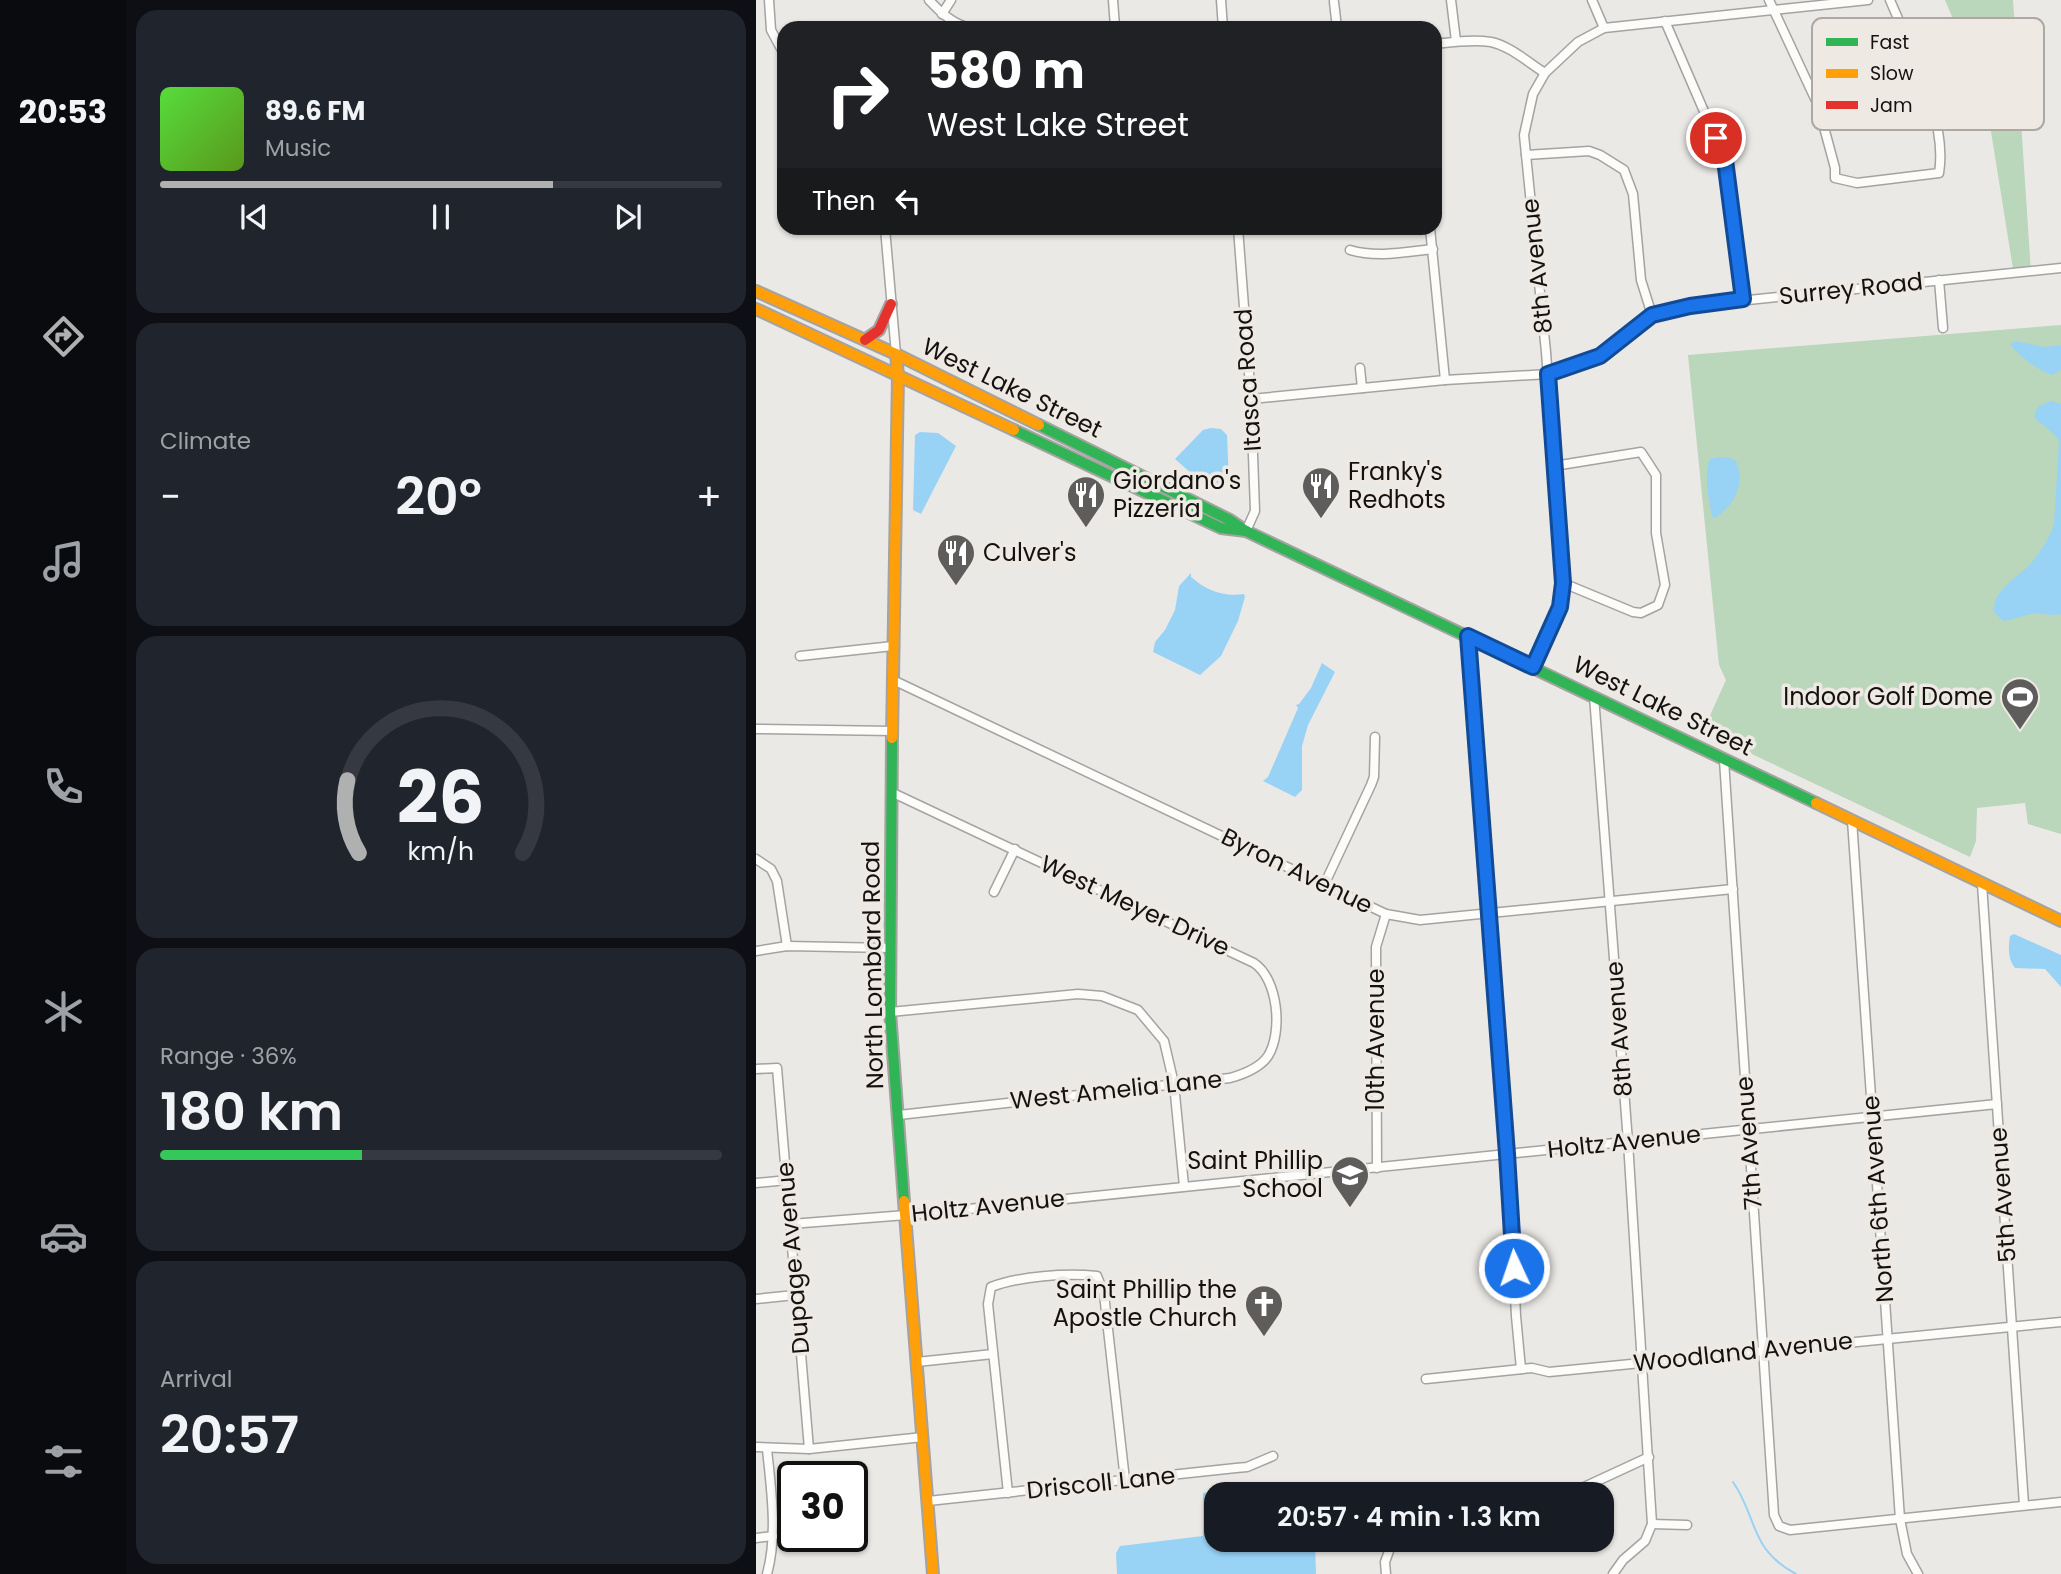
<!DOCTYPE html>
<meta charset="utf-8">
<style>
body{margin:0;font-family:Poppins,sans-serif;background:#20242c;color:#f1f3f6;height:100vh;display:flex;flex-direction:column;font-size:26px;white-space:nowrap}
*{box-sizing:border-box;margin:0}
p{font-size:23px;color:#9ea1a6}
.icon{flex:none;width:38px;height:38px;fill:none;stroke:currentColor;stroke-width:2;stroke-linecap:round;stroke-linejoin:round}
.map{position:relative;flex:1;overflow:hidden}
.side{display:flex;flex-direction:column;gap:10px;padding:10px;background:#0d0f14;width:630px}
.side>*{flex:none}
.top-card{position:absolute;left:21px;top:21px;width:665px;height:214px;border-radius:21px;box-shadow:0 2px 5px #0004;background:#202124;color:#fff;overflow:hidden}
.speed{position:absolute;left:21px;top:1461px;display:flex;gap:14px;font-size:35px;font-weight:700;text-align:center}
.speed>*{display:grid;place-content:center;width:91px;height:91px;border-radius:50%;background:#171b24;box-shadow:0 2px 5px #0004;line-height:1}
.speed .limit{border:4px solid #111;border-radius:10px;background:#fff;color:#111}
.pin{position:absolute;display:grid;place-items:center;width:60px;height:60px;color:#fff;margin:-30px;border:4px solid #fff;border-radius:50%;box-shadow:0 2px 7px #0007}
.me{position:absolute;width:77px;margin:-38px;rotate:357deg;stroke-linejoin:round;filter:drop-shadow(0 0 5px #0008)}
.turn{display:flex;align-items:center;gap:24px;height:147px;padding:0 35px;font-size:32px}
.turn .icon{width:91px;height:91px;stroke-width:2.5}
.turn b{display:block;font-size:49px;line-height:60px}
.then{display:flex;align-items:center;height:66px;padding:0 35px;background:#0003;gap:14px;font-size:26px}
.big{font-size:52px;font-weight:600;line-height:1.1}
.side .card{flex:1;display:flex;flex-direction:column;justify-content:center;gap:10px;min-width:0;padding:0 24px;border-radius:21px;background:#20242c}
.side .dial{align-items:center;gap:0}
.dial svg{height:182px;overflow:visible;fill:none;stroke:#363941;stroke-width:7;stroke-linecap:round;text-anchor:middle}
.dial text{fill:#f1f3f6;stroke:none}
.song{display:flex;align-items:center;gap:21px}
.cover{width:84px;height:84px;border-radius:10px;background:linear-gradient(135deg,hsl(110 70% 55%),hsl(90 70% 35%))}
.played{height:7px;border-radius:4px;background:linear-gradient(90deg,#afb0b0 70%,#363941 70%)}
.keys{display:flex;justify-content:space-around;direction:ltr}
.heat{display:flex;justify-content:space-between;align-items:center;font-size:38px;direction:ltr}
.charge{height:10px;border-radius:5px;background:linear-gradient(90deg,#34c759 36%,#363941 0)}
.trip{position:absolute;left:448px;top:1482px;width:410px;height:70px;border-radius:21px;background:#171b24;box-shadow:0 2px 5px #0004;font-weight:600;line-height:70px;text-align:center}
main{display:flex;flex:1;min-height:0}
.dock{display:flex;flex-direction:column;width:126px;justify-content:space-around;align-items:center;background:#090b0e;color:#9ea1a6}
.dock .icon{width:49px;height:49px}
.dock .current{color:#afb0b0}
.dock b{font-size:32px;color:#f1f3f6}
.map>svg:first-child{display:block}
</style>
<main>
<nav class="dock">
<b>20:53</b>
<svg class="icon current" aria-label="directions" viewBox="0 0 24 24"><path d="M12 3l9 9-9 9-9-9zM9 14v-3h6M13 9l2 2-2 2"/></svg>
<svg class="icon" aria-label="music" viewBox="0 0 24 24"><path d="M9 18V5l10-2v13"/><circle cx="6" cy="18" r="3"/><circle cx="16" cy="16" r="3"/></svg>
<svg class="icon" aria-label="phone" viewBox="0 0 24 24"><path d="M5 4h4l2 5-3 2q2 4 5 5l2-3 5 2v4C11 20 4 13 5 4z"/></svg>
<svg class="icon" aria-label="climate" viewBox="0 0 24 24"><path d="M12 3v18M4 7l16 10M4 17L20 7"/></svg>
<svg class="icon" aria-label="car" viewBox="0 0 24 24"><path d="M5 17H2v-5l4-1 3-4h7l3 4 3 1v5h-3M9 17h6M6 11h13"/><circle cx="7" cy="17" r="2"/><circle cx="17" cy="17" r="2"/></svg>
<svg class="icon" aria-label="filters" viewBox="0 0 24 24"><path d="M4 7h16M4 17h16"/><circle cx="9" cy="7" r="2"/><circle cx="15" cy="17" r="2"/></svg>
</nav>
<section class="side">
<div class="card">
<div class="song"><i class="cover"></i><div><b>89.6 FM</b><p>Music</p></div></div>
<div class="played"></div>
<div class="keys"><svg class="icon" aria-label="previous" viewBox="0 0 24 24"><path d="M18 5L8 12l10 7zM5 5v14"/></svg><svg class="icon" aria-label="pause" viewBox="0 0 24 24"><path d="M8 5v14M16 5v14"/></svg><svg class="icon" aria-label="next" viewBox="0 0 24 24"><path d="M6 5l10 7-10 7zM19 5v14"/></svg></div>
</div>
<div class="card"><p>Climate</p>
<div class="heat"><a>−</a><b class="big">20°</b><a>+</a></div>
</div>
<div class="card dial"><svg viewBox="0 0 100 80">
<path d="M14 69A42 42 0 1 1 86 69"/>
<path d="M14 69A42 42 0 0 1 9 37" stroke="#afb0b0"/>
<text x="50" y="56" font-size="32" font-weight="700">26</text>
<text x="50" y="72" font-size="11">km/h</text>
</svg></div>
<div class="card"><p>Range · 36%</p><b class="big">180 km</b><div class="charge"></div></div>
<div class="card"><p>Arrival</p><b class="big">20:57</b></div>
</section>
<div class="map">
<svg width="1305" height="1574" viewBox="0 0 1305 1574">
<rect width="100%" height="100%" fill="#ebe9e6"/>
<g fill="#bad6bb">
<path d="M1189,0h68l18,273 -17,2 -29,-181z"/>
<path d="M1305,325v509l-33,-10 -3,-21 -48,5 -1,33 -6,16 -267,-126 23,-51 -7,-15 -31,-310z"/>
</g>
<g fill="#98d3f6">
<path d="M1258,341l32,6 15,-2v25l-9,5c-11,-3 -35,-20 -41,-30z"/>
<path d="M1296,401l9,3v210c-11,3 -20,-2 -30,0 -9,2 -18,6 -28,7l-9,-9c-3,-22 26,-35 38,-50 9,-11 18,-25 22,-38l5,-82 -3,-6 -21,-18c-2,-10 8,-15 17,-17z"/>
<path d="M455,428l10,1 6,6 2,48 -5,6 -6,1 -19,-10 -24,-21 28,-29z"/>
<path d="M164,432l18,1 18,13 -35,68 -8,-4 2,-75z"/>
<path d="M962,457h10l8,4c10,22 -2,45 -21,57l-3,-1c-3,-18 -9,-41 -2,-58z"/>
<path d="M435,573v4c16,14 33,20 53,17l1,3 -7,24 -17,35 -21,19 -47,-23 2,-10 10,-12 10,-20 4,-24z"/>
<path d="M566,663l13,9 -27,53 -6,21v44l-7,7 -32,-16 5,-4 30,-69 -2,-3 3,-1 12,-16z"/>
<path d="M1258,934l47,21v32l-16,-18 -30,-1c-7,-9 -7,-21 -5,-32z"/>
<path d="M476,1488l5,2 1,4h-22v46h99l1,34h-199l-1,-21 4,-7 83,-10v-43z"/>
</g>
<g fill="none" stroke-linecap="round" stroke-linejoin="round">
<path stroke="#98d3f6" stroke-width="2" d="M977,1482c25,36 16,67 63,92"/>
<defs>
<g id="street">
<path d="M13,0l2,30 13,24"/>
<path d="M173,0c12,13 25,25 42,28"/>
<path d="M357,0l2,27"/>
<path d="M465,0l2,28"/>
<path d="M695,0l5,41"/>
<path d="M836,0l12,28"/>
<path d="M1013,0l49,105 17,63v10l22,5 82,-10c9,-53 -29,-125 -49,-173"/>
<path d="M578,2l3,26"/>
<path d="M186,14l9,-14"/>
<path d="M909,21l60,139 18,139"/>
<path d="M336,28h28"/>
<path d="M679,44c18,-2 38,-5 56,-2 19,4 38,21 54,31"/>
<path d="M770,155l63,-4 11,4 24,15 9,24 8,86 11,35"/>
<path d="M129,228l11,126"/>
<path d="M482,228l13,171 4,112 -9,20"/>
<path d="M674,228l15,152"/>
<path d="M594,250c27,8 55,2 83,-1"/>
<path d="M1183,280l4,48"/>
<path d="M604,368l2,20"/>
<path d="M495,399l194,-19 103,-6 52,-18 52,-41 38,-9 371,-38"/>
<path d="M798,466l87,-14 15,23v58l9,52 -7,20 -17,8 -8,-1 -70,-29"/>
<path d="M712,636l40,518 8,162 5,53"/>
<path d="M44,656l93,-10"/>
<path d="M777,667l27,-60 3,-24 -17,-231 -22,-217 9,-41 12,-21 33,-31 26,-14 264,-28"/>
<path d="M137,680l493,234 34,6 313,-31"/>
<path d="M838,696l34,446 24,382 -7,17 -22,19 -10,14"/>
<path d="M0,729l137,2"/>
<path d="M968,760l50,755 5,11 11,4 271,-28"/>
<path d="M135,792l363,171c24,16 29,69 14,93 -8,12 -24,18 -38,22l-331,37"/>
<path d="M1096,820l48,699 7,35 11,20"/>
<path d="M0,859l15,10 6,12 10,65"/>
<path d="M569,883l46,-98 3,-8 1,-40"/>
<path d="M1226,884l42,621"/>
<path d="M238,892l21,-43"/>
<path d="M0,951l31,-5 103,2"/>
<path d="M134,1012l188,-18 24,2 36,14 26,31 10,43 10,102"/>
<path d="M0,1069l21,-1 32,381"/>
<path d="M621,1168l-1,-221 10,-33"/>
<path d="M0,1183l32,-3"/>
<path d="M35,1224l128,-10 1078,-110"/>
<path d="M0,1299l39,-4"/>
<path d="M161,1362l76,-8"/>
<path d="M670,1379l106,-11 17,4 512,-50"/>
<path d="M0,1447l53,2 114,-12"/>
<path d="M11,1449c4,40 11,85 0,125"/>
<path d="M252,1493l-20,-189 3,-17c29,-11 75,-14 106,-11l7,18 21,186"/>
<path d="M813,1494l80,-37"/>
<path d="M172,1501l308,-33 11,-1 26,-11"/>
<path d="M896,1524l35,1"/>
<path d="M0,1538l17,-2"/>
<path d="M630,1574l-1,-12 8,-22"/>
</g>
<g id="fast">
<path d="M283,425l191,95 16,11 570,272"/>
<path d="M258,430l207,98 25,3"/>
<path d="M136,738l-2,274 14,189"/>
</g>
<g id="slow">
<path d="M0,291l140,63 143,71"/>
<path d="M0,309l258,121"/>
<path d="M136,738l6,-362 -2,-22"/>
<path d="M1060,803l245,118"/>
<path d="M148,1201l29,373"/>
</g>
<path id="jam" d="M109,340l14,-10 12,-26"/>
</defs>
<use href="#street" stroke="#a5a3a1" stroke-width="11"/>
<use href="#fast" stroke="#a5a3a1" stroke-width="14"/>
<use href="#slow" stroke="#a5a3a1" stroke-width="14"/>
<use href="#jam" stroke="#a5a3a1" stroke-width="14"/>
<use href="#street" stroke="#fcfcfb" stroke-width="8"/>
<use href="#fast" stroke="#30b455" stroke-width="10"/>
<use href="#slow" stroke="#ff9f0a" stroke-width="10"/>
<use href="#jam" stroke="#e5322d" stroke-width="10"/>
</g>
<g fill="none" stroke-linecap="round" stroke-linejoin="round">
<defs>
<path id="route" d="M758,1268l-7,-114 -39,-518 65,31 27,-60 3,-24 -15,-209 52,-18 52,-41 38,-9 53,-7 -18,-139 -9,-22"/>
</defs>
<use href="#route" stroke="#114b97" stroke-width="18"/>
<use href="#route" stroke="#1a73e8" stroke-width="12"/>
</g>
<defs>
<symbol id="restaurant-pin" viewBox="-11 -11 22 30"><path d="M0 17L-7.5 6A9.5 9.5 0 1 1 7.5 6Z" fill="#5f5d5b" stroke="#eee9e3"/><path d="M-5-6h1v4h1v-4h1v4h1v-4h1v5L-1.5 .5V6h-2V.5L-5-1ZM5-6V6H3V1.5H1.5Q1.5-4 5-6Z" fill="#fff"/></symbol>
<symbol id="stadium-pin" viewBox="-11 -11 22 30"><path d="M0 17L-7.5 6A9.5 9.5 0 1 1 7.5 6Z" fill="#5f5d5b" stroke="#eee9e3"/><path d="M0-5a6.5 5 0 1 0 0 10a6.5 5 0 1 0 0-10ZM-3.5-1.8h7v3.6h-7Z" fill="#fff"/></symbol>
<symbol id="school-pin" viewBox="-11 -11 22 30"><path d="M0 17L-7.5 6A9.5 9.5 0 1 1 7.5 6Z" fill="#5f5d5b" stroke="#eee9e3"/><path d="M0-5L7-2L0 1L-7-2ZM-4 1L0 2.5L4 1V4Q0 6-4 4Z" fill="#fff"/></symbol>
<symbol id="church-pin" viewBox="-11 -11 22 30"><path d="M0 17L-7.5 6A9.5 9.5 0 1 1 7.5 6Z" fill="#5f5d5b" stroke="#eee9e3"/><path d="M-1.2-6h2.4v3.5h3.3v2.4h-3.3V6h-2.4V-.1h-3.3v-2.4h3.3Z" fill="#fff"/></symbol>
</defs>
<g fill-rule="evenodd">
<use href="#restaurant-pin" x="543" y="464" width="44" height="60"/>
<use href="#restaurant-pin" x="308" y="473" width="44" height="60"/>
<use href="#restaurant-pin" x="178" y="531" width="44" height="60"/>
<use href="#stadium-pin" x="1242" y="675" width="44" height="60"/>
<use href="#school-pin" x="572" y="1153" width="44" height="60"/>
<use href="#church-pin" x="486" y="1282" width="44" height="60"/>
</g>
<g text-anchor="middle" stroke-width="7" stroke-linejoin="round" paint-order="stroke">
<g font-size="24" fill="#141210" stroke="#eee9e3">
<text transform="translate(781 266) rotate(-96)" y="8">8th Avenue</text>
<text transform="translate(1095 289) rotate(-6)" y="8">Surrey Road</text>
<text transform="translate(492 380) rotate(-94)" y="8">Itasca Road</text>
<text transform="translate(256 388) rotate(26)" y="8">West Lake Street</text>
<text transform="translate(907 706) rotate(26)" y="8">West Lake Street</text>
<text transform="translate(541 871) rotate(26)" y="8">Byron Avenue</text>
<text transform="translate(379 906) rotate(25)" y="8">West Meyer Drive</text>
<text transform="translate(117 965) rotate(-91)" y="8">North Lombard Road</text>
<text transform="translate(863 1029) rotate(-94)" y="8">8th Avenue</text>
<text transform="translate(620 1040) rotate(-90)" y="8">10th Avenue</text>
<text transform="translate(360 1090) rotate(-6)" y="8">West Amelia Lane</text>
<text transform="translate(868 1142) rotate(-6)" y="8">Holtz Avenue</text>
<text transform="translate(993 1143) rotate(-94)" y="8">7th Avenue</text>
<text transform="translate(1247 1195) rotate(-94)" y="8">5th Avenue</text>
<text transform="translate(1122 1199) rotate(-94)" y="8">North 6th Avenue</text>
<text transform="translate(232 1206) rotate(-6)" y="8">Holtz Avenue</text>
<text transform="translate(37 1258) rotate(-95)" y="8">Dupage Avenue</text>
<text transform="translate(987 1352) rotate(-6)" y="8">Woodland Avenue</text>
<text transform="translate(345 1483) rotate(-6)" y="8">Driscoll Lane</text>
</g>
<g font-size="24" fill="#141210" stroke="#eee9e3" text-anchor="start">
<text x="592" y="480">Franky's<tspan x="592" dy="28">Redhots</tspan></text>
<text x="357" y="489">Giordano's<tspan x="357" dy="28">Pizzeria</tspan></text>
<text x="227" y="561">Culver's</text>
<text x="1237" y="705" text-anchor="end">Indoor Golf Dome</text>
<text x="567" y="1169" text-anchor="end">Saint Phillip<tspan x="567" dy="28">School</tspan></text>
<text x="481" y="1298" text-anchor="end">Saint Phillip the<tspan x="481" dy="28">Apostle Church</tspan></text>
</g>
</g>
<rect x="1056" y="18" width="232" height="112" rx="10" fill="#eee9e3" stroke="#ada8a4" stroke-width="2"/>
<rect x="1070" y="38" width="32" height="8" fill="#30b455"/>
<rect x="1070" y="69" width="32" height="9" fill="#ff9f0a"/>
<rect x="1070" y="101" width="32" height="8" fill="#e5322d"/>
<g font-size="19" fill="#141210">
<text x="1114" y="49">Fast</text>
<text x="1114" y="80">Slow</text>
<text x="1114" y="112">Jam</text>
</g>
</svg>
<div class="speed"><div class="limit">30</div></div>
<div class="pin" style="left:960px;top:138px;background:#d93025"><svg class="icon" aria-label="arrive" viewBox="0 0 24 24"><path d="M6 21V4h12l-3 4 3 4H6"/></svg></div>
<svg class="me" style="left:758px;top:1268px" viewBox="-20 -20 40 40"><circle r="17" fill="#1a73e8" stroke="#fff" stroke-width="3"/><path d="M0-11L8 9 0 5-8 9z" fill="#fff"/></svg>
<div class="trip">20:57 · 4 min · 1.3 km</div>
<div class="top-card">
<div class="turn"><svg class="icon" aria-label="right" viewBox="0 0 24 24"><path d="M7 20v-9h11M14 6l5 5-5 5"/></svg><div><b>580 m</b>West Lake Street</div></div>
<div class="then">Then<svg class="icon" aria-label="left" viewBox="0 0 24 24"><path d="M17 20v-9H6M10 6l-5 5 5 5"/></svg></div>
</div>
</div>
</main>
